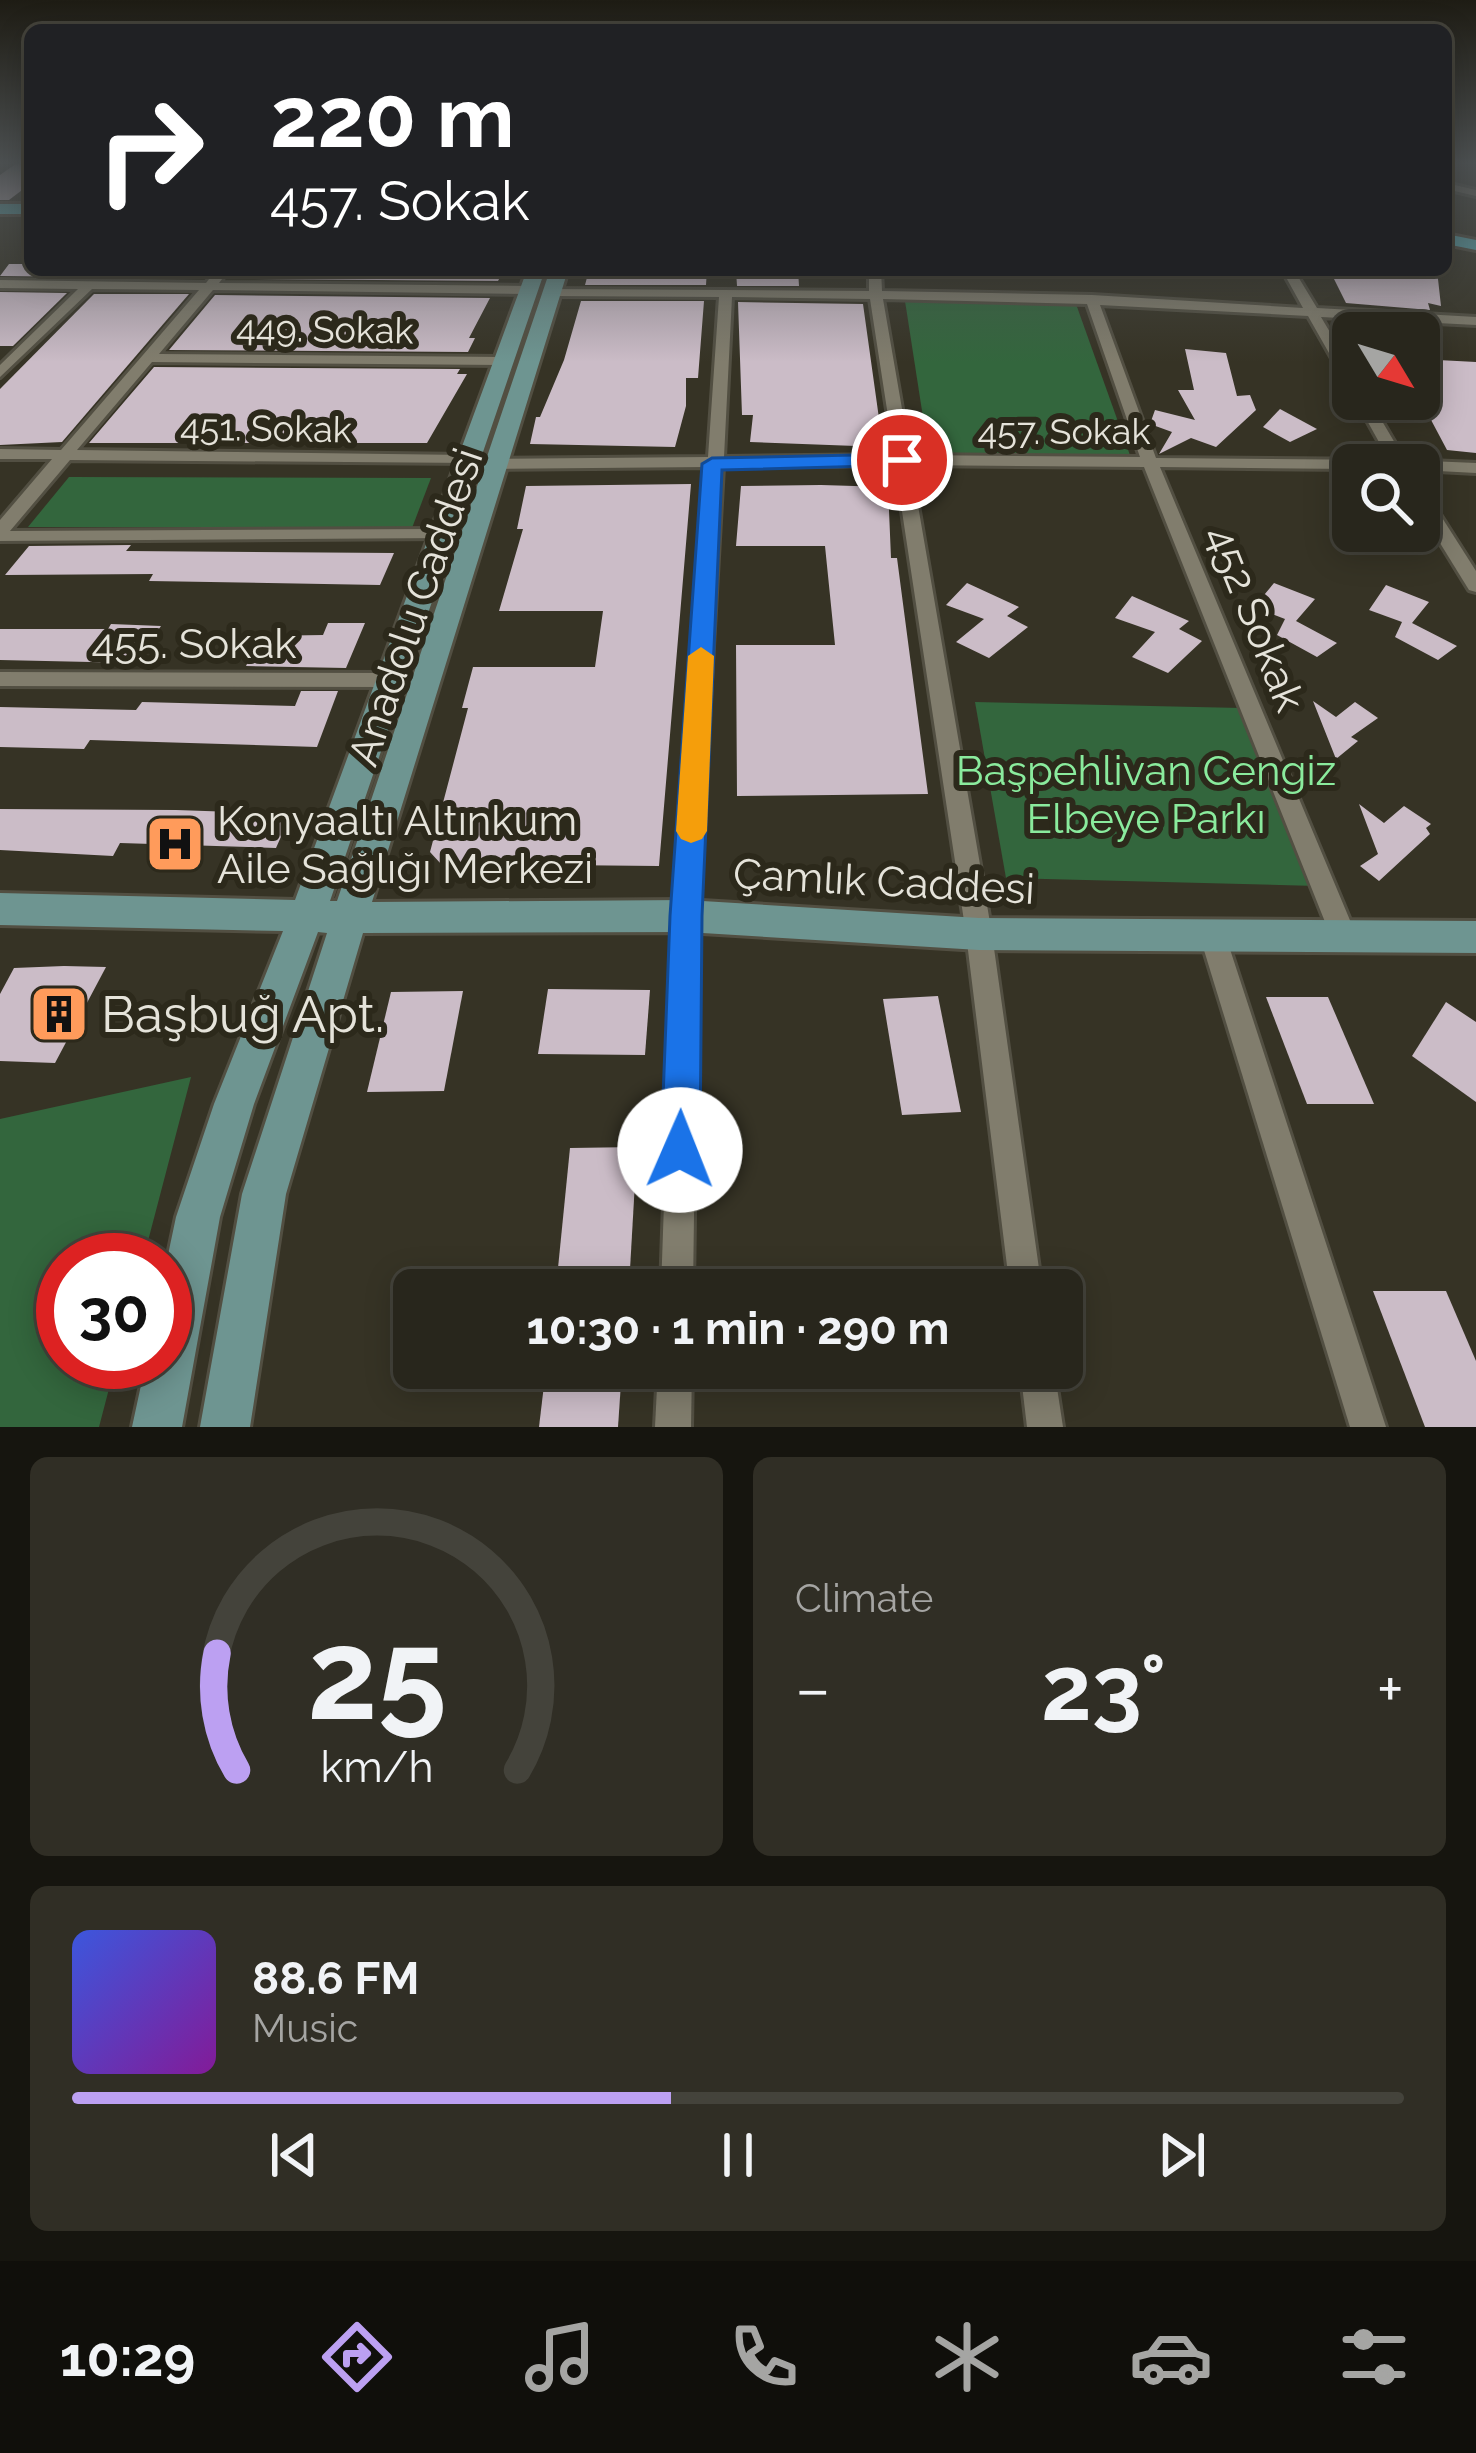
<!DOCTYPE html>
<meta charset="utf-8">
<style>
body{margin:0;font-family:Raleway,sans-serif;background:#302e25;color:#f1f3f6;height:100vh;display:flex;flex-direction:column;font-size:45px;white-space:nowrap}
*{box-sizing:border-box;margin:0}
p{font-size:39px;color:#a5a5a3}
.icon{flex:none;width:66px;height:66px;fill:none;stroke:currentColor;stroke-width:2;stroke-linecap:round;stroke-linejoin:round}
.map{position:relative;height:1427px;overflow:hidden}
.details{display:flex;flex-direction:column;gap:30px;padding:30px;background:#16150f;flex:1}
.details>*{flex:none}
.guide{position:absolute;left:24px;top:24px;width:1428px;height:252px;border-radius:18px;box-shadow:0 6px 30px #0003,0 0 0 3px #44433b;background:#202124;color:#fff;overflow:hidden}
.needle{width:78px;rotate:128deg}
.controls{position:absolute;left:1332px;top:312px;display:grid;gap:24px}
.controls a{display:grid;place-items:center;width:108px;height:108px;border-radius:18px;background:#28261c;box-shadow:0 6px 30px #0003,0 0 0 3px #44433b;font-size:60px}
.speed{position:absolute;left:36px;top:1233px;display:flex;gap:24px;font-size:60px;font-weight:700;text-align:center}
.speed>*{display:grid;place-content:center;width:156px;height:156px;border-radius:50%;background:#28261c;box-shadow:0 6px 30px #0003,0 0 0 3px #44433b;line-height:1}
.speed .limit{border:18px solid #d22;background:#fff;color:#111}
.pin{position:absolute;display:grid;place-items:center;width:102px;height:102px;color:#fff;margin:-51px;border:6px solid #fff;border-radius:50%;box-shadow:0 3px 12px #0007}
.me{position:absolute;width:132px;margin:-66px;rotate:1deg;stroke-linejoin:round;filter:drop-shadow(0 0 9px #0008)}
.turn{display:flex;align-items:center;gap:42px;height:252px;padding:0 48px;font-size:54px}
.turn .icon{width:156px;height:156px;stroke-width:2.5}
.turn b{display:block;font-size:84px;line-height:102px}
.big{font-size:90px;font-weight:700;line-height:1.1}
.details .card{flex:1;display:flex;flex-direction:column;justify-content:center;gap:18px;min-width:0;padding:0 42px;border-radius:18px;background:#302e25}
.details .dial{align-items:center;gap:0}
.dial svg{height:312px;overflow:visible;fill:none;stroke:#44433b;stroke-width:7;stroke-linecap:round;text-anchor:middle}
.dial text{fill:#f1f3f6;stroke:none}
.song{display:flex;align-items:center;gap:36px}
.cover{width:144px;height:144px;border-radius:18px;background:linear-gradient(135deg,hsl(230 70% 55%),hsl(290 70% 35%))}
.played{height:12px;border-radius:6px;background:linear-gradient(90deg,#bca0f2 45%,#44433b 45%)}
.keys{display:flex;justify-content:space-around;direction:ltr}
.heat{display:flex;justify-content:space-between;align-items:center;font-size:66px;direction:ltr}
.details .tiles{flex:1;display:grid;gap:30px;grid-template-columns:1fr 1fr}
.card:last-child{grid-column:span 2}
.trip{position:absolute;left:393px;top:1269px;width:690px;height:120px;border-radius:18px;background:#28261c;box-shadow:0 6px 30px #0003,0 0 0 3px #44433b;font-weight:700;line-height:120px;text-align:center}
.tab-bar{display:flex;height:192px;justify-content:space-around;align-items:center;background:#100f0b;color:#a5a5a3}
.tab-bar .icon{width:84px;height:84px}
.tab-bar .current{color:#bca0f2}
.tab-bar b{font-size:54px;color:#f1f3f6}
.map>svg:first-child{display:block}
</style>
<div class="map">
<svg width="1476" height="1427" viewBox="0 0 1476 1427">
<rect width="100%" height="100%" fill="#363325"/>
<g fill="#33663d">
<path d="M905,301l171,3 55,154 -202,-2z"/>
<path d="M69,477l362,1 -19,50 -384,-1z"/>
<path d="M975,702l266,6 76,178 -311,-8z"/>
<path d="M191,1077l-48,183h-80v102h53l-17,65h-99v-308z"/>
</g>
<g fill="#cbbcc7">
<path d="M17,163h13v21l-21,16h-9v-25z"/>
<path d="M9,264h21v6h168l-7,8 -191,-2z"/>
<path d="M249,270h255l-6,11 -256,-2z"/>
<path d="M589,270h118l-1,15h-121z"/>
<path d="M736,270h62l1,16h-62z"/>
<path d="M1404,270h33l4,36 -13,-3 2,7 -84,-7 -16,-32 75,7z"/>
<path d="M0,292l67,1 -54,53h-13z"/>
<path d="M94,294h95l-127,148 -62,3v-56z"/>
<path d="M215,295l275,3 -21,40h6l-7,14 -299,-2z"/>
<path d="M581,301h123l-6,77h-12v28l-11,41 -145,-3 6,-27h4l24,-57z"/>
<path d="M738,302l125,2 20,143 -133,-5 3,-27h-11z"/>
<path d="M1185,349l41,4 11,43 13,-1 6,15 -40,37 -25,-9 -32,16 13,-22 -22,-8 5,-14 40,10 -17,-30h16z"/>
<path d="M1419,359l57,3v91l-29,-3 -17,-32 -11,-1z"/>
<path d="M154,367l306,2 -3,5h10l-40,69h-338z"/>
<path d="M1280,409l37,20 -27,13 -27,-15z"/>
<path d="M691,484l-32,382 -218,-2 -11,-12 38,-144h-6l11,-41h122l8,-56h-104l24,-82h-6l9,-43z"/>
<path d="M821,485l67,2 3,71h6l31,236 -191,2 -1,-151h99l-10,-99h-89l5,-60z"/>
<path d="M131,545l-5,6 268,2 -14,32 -231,-4 4,-7 -148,1 24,-29z"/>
<path d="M967,583l52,24 -12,9 21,11 -39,31 -33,-16 28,-23 -38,-14z"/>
<path d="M1274,583l41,16 -19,22 41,22 -20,14 -40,-22 8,-16 -31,-12z"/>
<path d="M1386,585l43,17 -17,21 45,23 -19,14 -43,-23 7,-15 -33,-12z"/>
<path d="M1132,596l57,25 -10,8 23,12 -34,32 -36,-16 23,-25 -40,-14z"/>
<path d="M328,623h37l-19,45 -100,-2 14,-30 63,-1z"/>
<path d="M111,624l50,2 -25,37 -136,-3v-31h108z"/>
<path d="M301,691h37l-21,56 -227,-7 -6,9 -84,-2v-40l136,3 6,-8 153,4z"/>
<path d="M1313,701l23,16 19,-15 23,16 -27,19 7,4 -22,18z"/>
<path d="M1359,804l25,19 20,-17 27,18 -5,4 4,6 -51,47 -19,-15 18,-12z"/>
<path d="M0,809l176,1 115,4 -15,34 -156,-5 -7,13 -113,-6z"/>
<path d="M64,966l42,1 -51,96 -55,-2v-67l14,-26z"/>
<path d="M548,989l102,1 -5,65 -107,-1z"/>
<path d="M463,991l-19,100 -77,1 24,-100z"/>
<path d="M938,996l23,116 -59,3 -19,-116z"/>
<path d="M1266,997h62l46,107h-67z"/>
<path d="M1446,1002l30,20v80l-64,-46z"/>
<path d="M637,1147l-8,140 -73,1 14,-140z"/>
<path d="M1373,1291h73l30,70v66h-51z"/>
<path d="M546,1368h76l-4,59h-79z"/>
</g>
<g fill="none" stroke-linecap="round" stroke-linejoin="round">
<defs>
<g id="street">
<path d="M1446,183l30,7v6l-30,-7z"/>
<path d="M216,270h13l-10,13 310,3 6,4 -6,4 -316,-4 -54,64 342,3 7,4 -7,4 -349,-3 -75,88 389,5 6,2v6l-402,-3 -60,71 430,-2 9,5 -3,4 -446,3v-21l52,-61h-52v-10l61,1 138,-160 -107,-1 -92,88v-12l78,-76 -78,-1v-8l206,3z"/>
<path d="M869,270h12l1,21 210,4 211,13 -21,-38h12l23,38 159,9v8l-155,-8 32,54v16l-7,-4 -38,-67 -208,-11 56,153 233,2 -34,-61h14l36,61 71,3v10l-57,-3v-5h-66v4l-193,-2 197,470 -4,8 -9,3 -9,-3 -4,-8 -187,-470 -233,-2 81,469 50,356h-32l-44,-356 -71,-469 -172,2 -25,449 -5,374h-32l13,-374 33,-449 -213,2 -8,-5 8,-5 214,-2 11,-160 -167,-1 -6,-4 2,-3 321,2zM732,297l138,2 24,156 -170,2zM883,299l204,5 53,153 -230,-2z"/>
<path d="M1419,490l6,1 51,80v21l-7,-2 -50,-81z"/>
<path d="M0,672l389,1 10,7 -10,7 -389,-1z"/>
<path d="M1213,926l9,3 4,8 160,490h-36l-150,-490 4,-8z"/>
<path d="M658,1368h34l-1,59h-36z"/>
<path d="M1020,1368h34l9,59h-36z"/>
</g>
<path id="secondary" d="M527,270h18l-215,631h7l213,-631h18l-196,632 314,-2 293,18 497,3v32l-497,-3 -293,-18 -323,1 -77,261 -36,233h-50l42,-233 85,-261 -9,-1 -64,172 -34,113 -38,210h-50l14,-65h19v-93l11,-52 38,-113 69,-173 -283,-6v-32l295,7z"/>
<g id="primary">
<rect x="0" y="204" width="30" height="10"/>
<path d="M1446,234l30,6v10l-30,-6z"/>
</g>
</defs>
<use href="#street" stroke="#524f42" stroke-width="6"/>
<use href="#secondary" stroke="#524f42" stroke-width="6"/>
<use href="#primary" stroke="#524f42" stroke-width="6"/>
<use href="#street" fill="#817d6d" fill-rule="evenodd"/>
<use href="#secondary" fill="#6e9591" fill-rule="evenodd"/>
<use href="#primary" fill="#5badb5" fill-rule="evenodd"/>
</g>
<linearGradient id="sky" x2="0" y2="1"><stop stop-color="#1e1c14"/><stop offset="0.45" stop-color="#4c5051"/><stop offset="1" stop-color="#4c5051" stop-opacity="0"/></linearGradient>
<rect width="1476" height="362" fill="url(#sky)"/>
<path fill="#1a73e8" stroke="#114b97" stroke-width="3" d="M902,454l7,2v9l-187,5 -20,446 -2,234 -6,13 -14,6 -13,-6 -6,-13 9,-234 32,-452 10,-6z"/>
<path fill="#f59e0b" d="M701,647l13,9 -7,175 -5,8 -11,4 -10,-4 -5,-8 12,-175z"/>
<defs>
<symbol id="hospital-square" viewBox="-11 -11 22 22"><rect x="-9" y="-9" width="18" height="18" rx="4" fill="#ff9b5b" stroke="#2c291b"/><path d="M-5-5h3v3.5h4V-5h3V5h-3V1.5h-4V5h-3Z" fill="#111"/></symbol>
<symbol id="building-square" viewBox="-11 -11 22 22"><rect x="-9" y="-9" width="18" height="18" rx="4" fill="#ff9b5b" stroke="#2c291b"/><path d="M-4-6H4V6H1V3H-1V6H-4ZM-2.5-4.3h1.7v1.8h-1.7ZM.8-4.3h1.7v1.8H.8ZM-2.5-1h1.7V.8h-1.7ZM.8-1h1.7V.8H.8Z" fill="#111"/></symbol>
</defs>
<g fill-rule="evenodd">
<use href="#hospital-square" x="142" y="811" width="66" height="66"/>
<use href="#building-square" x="26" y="981" width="66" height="66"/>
</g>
<g text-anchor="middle" stroke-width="12" stroke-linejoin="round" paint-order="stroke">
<g font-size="36" fill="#e5e3da" stroke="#2c291b">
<text transform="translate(325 329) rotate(1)" y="13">449. Sokak</text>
<text transform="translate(266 428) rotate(1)" y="13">451. Sokak</text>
<text x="1064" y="444">457. Sokak</text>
</g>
<g font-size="42" fill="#e5e3da" stroke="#2c291b">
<text transform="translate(415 607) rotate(-71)" y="15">Anadolu Caddesi</text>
<text transform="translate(1256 618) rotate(68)" y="15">452 Sokak</text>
<text x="194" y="658">455. Sokak</text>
<text transform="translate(884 881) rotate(3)" y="15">Çamlık Caddesi</text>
</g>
<g font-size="42" fill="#8aeb9d" stroke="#2c291b">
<text x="1146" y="785">Başpehlivan Cengiz<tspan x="1146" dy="48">Elbeye Parkı</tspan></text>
</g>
<g font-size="42" fill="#e5e3da" stroke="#2c291b" text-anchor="start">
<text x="217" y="835">Konyaaltı Altınkum<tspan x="217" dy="48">Aile Sağlığı Merkezi</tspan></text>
</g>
<g font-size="51" fill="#e5e3da" stroke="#2c291b" text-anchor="start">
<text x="101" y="1032">Başbuğ Apt.</text>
</g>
</g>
</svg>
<div class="controls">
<a><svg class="needle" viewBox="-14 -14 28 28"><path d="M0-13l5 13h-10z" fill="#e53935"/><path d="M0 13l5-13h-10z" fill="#a5a5a3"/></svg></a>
<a><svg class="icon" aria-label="search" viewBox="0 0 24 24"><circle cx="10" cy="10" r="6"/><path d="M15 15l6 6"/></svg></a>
</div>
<div class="speed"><div class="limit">30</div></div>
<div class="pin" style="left:902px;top:460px;background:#d93025"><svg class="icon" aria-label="arrive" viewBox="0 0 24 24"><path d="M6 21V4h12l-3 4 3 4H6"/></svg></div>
<svg class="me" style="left:680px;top:1150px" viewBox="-20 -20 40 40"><circle r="19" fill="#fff"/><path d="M0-13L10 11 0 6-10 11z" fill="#1a73e8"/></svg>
<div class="trip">10:30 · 1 min · 290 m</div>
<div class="guide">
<div class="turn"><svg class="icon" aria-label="right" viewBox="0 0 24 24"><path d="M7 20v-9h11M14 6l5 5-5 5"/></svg><div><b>220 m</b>457. Sokak</div></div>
</div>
</div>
<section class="details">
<div class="tiles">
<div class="card dial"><svg viewBox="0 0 100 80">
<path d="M14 69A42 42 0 1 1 86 69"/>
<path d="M14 69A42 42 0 0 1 9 39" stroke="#bca0f2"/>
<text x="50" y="56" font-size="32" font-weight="700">25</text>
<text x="50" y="72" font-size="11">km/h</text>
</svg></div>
<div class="card"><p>Climate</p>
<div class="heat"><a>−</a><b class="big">23°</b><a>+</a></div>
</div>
<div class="card">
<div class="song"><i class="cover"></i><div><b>88.6 FM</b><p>Music</p></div></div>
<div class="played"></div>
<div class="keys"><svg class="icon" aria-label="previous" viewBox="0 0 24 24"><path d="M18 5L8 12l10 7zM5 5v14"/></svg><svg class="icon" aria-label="pause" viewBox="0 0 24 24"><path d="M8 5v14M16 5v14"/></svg><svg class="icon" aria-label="next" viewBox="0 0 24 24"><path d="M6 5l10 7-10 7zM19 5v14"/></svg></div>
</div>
</div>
</section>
<nav class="tab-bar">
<b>10:29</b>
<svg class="icon current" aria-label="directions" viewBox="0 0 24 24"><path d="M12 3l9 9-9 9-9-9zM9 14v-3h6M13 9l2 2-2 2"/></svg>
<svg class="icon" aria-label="music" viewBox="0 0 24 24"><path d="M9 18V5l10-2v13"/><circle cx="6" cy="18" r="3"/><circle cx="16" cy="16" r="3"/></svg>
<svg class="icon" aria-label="phone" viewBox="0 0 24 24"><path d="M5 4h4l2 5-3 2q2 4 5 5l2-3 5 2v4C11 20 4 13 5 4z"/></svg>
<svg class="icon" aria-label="climate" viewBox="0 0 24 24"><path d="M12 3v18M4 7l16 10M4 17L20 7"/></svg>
<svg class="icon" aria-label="car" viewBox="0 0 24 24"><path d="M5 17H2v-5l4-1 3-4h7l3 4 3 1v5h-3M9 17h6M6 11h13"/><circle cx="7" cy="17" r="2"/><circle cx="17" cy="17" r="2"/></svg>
<svg class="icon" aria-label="filters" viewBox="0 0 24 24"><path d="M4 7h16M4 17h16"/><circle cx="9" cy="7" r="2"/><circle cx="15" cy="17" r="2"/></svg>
</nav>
